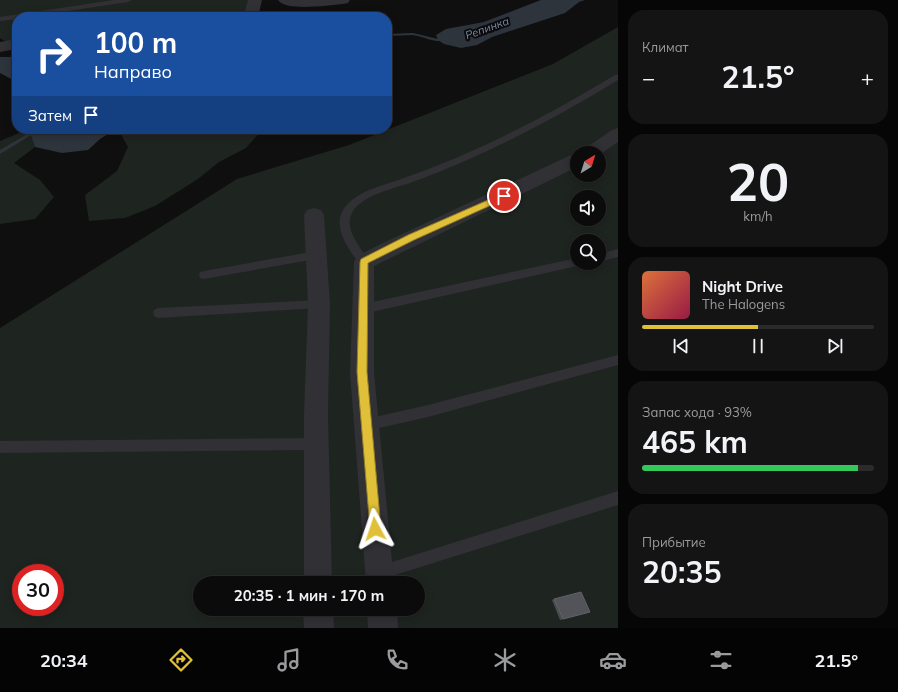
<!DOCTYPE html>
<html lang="ru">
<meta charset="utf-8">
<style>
body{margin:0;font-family:Mulish,sans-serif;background:#141415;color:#f1f3f6;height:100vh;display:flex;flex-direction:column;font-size:15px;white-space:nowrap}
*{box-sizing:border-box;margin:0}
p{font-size:13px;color:#9a9b9d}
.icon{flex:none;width:22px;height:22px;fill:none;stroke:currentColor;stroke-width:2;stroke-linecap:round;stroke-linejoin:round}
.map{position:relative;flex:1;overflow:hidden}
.details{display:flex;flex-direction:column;gap:10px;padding:10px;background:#060607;width:280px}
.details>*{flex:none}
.banner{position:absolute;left:12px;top:12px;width:380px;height:122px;border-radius:16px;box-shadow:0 2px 10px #0003,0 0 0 1px #2b2b2d;background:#1a4fa0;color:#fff;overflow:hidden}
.needle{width:26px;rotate:38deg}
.controls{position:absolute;left:570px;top:146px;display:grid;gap:8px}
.controls a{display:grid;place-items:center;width:36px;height:36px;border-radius:50%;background:#0b0b0c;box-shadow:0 2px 10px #0003,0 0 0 1px #2b2b2d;font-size:20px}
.speed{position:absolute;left:12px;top:564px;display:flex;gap:8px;font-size:20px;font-weight:700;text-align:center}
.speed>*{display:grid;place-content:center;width:52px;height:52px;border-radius:50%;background:#0b0b0c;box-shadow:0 2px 10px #0003,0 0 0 1px #2b2b2d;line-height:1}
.speed .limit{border:6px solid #d22;background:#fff;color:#111}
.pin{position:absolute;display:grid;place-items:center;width:34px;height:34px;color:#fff;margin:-17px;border:2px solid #fff;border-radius:50%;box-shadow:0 1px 4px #0007}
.me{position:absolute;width:44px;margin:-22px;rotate:355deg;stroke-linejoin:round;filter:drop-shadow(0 0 3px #0008)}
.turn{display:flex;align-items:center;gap:14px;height:84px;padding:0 16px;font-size:18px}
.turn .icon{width:52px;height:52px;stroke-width:2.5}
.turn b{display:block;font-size:28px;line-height:34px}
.then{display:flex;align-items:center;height:38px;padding:0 16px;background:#0003;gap:8px;font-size:15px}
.big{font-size:30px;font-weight:700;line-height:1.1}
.details .card{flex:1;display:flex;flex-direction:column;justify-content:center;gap:6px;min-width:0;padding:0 14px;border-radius:16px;background:#141415}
.details .dial{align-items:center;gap:0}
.dial b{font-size:52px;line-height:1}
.song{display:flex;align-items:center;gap:12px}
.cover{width:48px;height:48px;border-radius:6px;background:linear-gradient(135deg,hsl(20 70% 55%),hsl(340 70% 35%))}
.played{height:4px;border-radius:2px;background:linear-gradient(90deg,#e0c038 50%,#2b2b2d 50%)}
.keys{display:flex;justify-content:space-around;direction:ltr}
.heat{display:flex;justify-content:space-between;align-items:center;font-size:22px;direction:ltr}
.charge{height:6px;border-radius:3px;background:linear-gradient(90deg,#34c759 93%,#2b2b2d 0)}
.trip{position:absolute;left:193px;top:576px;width:232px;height:40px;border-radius:20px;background:#0b0b0c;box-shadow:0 2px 10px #0003,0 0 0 1px #2b2b2d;font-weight:700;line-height:40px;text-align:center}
.menu{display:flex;height:64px;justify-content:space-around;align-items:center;background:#040405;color:#9a9b9d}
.menu .icon{width:28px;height:28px}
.menu .selected{color:#e0c038}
.menu b{font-size:18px;color:#f1f3f6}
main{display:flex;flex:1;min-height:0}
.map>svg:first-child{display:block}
</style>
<main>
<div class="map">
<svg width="618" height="628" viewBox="0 0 618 628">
<rect width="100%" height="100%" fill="#0f0f10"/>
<g fill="#1e241f" fill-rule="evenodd">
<path d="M0,0h255l-9,17h-229v29l-6,-1 -11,-7z"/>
<path d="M618,27v601h-618v-300l237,-149 112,-34 204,-81zM577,153h22v22h-22zM577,197h22v22h-22zM577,241h22v22h-22zM21,573h34v34h-34zM200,583h218v26h-218z"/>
<path d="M118,129h145l-17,19 -27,14 -21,17 -43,27 -30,12 -36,3 -4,-26 32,-24 11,-24z"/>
<path d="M24,131l6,2 5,14 -21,16 26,17 14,17 -19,22 -35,5v-83z"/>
</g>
<g fill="#2e343c">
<path d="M541,0h44l-6,2 -14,11 -73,24 -15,8 -16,3 -17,-4 -6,-4 -2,-5 10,-6 38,-7z"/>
<path d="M0,57h17v25l-17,-9z"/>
<path d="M33,129h83l-16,10 -12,11 -26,3 -27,-6 -5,-14z"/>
</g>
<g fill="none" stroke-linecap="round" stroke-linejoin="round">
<g fill="#2e343c" fill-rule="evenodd">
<path d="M413,33l25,6h6l2,1c-10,4 -23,-4 -34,-5 -8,0 -17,1 -25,1v-2z"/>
<path d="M36,129h5l-41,25v-4z"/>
</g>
<g fill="#303035" fill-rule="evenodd">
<path d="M114,0h18l-4,2 -100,15h-11v2l-17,2v-4z"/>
<path d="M615,75h3v5c-65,40 -133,75 -205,102 -17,6 -52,13 -61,31 -9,17 10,35 17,49l-1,3h-8c-10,-14 -28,-37 -17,-55 12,-19 39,-24 58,-31 76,-26 146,-63 214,-104z"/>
<path d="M618,249v8l-19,5v-8z"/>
<path d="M316,251l4,1 1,3 -1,3 -4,1 -112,20 -4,-1 -1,-3 1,-3 4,-1z"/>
<path d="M577,258v5h5l-5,3 -214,48 -4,-2 -1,-3 1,-3 4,-2z"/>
<path d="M319,300l4,1 1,3 -1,3 -4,1 -161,10 -4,-2 -1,-3 1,-3 4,-2z"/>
<path d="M618,355v10l-190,52 -62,14 -4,-2 -2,-4 2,-4 4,-2 62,-14z"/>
<path d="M316,438l4,2 2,4 -2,4 -4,2 -316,3v-12z"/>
<path d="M618,491v14l-239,75 -5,-2 -2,-5 2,-5 5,-2z"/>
</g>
<g fill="#303035" fill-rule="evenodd">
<path d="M248,0h14l-3,13 -3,4h-17l6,-6z"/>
<path d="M278,0h72l-2,3 -5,1c-14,1 -57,8 -65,-4z"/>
<path d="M11,40l6,1v10l-6,-1 -11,2v-10z"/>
<path d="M618,128v14l-19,13v-2h-18l3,-4 28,-19z"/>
<path d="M577,153v14l-203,99v106l20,211h-28l-16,-211 4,-110 3,-6 26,-13 188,-88z"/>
<path d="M314,208l7,2 3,5 6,89 -2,110 4,169h-28v-169l4,-110 -4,-89 3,-5z"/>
<path d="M303,609h30l1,19h-30z"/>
<path d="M367,609h30l1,19h-30z"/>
</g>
</g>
<path fill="#4a4b4f" d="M554,599l33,14 -27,7 -8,-20z"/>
<path fill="#53545a" stroke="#5f6167" d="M581,592l9,20 -27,7 -9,-20z"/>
<path fill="#e0c038" stroke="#927d24" d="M504,193l4,3 -1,2 -93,42 -46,23 -1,109 14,157 -2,4 -4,2 -4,-2 -1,-4 -13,-157 3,-110 1,-3 47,-24z"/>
<g text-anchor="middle" stroke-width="4" stroke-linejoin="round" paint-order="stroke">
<g font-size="11" font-style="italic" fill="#7b8ca9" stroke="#0a0a0b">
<text transform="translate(487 28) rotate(-20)" y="4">Репинка</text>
</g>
</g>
</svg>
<div class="controls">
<a><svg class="needle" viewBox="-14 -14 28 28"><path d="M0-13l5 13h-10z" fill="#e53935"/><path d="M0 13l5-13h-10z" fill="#9a9b9d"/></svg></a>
<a><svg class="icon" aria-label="sound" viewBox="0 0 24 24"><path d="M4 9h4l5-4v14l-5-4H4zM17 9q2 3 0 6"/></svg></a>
<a><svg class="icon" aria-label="search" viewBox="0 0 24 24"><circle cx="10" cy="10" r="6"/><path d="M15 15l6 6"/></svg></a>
</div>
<div class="speed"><div class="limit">30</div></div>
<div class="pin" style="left:504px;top:196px;background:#d93025"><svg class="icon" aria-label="arrive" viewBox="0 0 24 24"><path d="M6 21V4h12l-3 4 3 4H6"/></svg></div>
<svg class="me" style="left:375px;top:529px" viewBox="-20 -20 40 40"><path d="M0-17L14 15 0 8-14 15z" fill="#e0c038" stroke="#fff" stroke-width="4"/></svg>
<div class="trip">20:35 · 1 мин · 170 m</div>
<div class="banner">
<div class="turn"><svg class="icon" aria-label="right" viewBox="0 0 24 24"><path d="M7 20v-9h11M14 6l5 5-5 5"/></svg><div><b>100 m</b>Направо</div></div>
<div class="then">Затем<svg class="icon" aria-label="arrive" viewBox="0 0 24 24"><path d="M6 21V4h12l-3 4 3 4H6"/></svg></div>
</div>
</div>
<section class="details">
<div class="card"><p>Климат</p>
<div class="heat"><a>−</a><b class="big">21.5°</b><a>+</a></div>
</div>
<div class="card dial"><b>20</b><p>km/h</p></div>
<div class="card">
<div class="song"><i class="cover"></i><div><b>Night Drive</b><p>The Halogens</p></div></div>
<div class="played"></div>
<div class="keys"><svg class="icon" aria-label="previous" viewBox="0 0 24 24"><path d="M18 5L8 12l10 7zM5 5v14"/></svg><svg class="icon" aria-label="pause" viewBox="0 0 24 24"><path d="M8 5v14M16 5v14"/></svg><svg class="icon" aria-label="next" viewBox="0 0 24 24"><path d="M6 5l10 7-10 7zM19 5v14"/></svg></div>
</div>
<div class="card"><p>Запас хода · 93%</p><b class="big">465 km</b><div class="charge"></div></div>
<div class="card"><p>Прибытие</p><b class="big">20:35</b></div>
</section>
</main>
<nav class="menu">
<b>20:34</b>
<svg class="icon selected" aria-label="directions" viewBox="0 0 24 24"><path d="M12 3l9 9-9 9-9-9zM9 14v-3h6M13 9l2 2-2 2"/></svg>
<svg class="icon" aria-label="music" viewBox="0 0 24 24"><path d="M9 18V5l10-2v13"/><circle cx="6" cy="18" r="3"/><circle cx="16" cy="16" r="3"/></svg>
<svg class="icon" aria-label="phone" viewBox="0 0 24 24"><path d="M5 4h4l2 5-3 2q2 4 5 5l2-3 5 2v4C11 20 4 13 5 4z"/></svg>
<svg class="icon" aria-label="climate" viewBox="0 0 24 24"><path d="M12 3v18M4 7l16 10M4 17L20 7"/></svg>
<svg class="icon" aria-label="car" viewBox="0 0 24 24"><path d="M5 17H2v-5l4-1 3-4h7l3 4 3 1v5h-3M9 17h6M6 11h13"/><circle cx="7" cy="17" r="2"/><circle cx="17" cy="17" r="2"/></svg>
<svg class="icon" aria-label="filters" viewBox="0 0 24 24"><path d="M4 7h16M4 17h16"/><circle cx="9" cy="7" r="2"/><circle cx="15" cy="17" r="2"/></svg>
<b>21.5°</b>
</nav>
